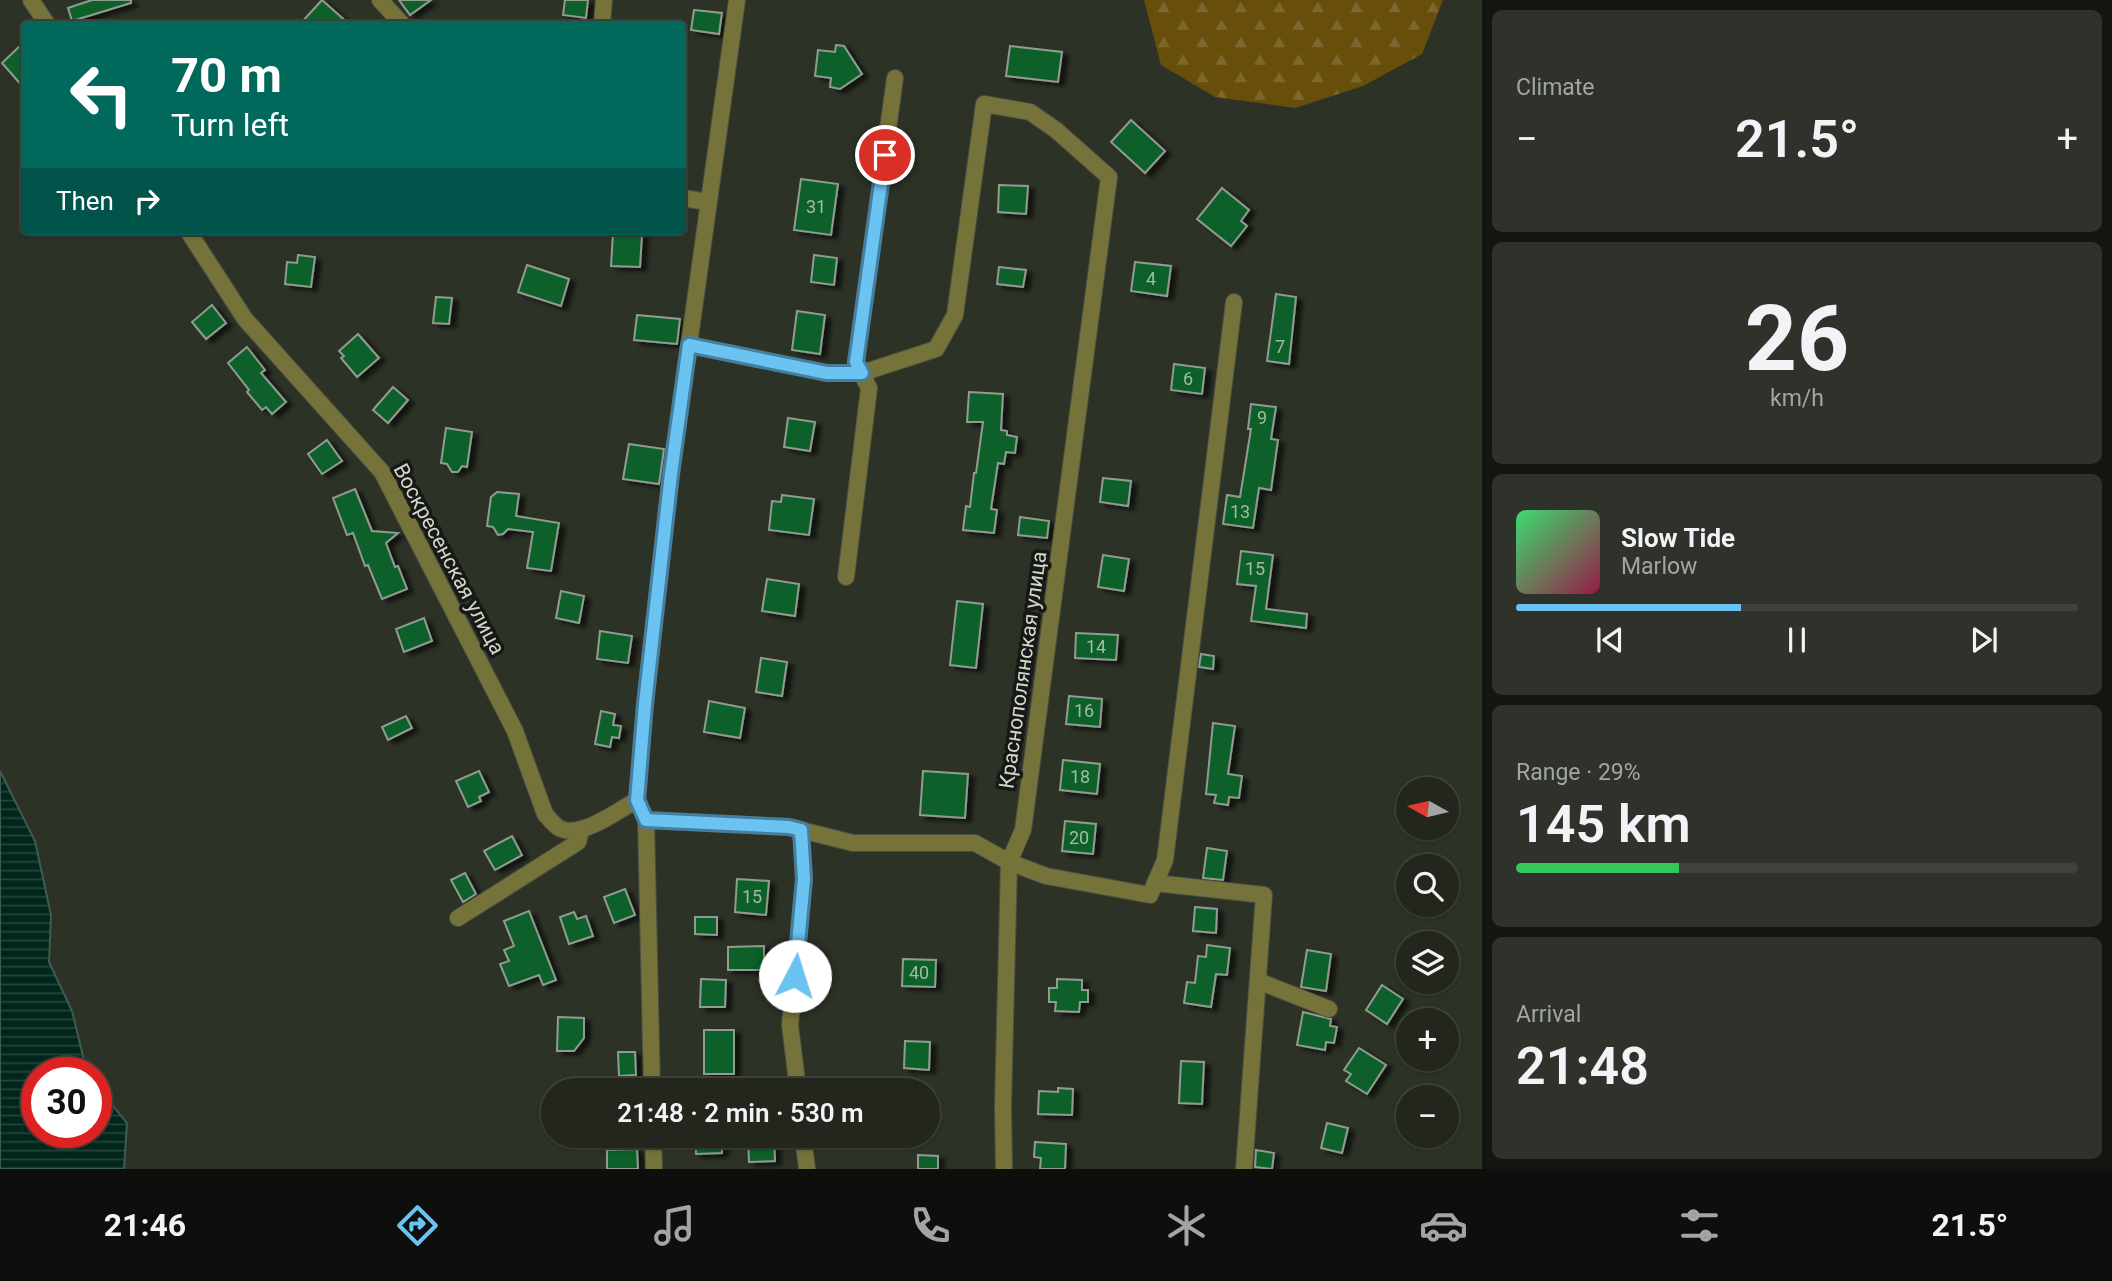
<!DOCTYPE html>
<meta charset="utf-8">
<style>
body{margin:0;font-family:Roboto,sans-serif;background:#2e322a;color:#f1f3f6;height:100vh;display:flex;flex-direction:column;font-size:26px;white-space:nowrap}
*{box-sizing:border-box;margin:0}
p{font-size:23px;color:#a2a5a4}
.icon{flex:none;width:38px;height:38px;fill:none;stroke:currentColor;stroke-width:2;stroke-linecap:round;stroke-linejoin:round}
.map{position:relative;flex:1;overflow:hidden}
.details{display:flex;flex-direction:column;gap:10px;padding:10px;background:#131510;width:630px}
.details>*{flex:none}
.hud{position:absolute;left:21px;top:21px;width:665px;height:214px;border-radius:7px;box-shadow:0 2px 5px #0004,0 0 0 2px #3f433b;background:#00695c;color:#fff;overflow:hidden}
.needle{width:46px;rotate:278deg}
.controls{position:absolute;left:1396px;top:777px;display:grid;gap:14px}
.controls a{display:grid;place-items:center;width:63px;height:63px;border-radius:50%;background:#22261d;box-shadow:0 2px 5px #0004,0 0 0 2px #3f433b;font-size:35px}
.speed{position:absolute;left:21px;top:1057px;display:flex;gap:14px;font-size:35px;font-weight:700;text-align:center}
.speed>*{display:grid;place-content:center;width:91px;height:91px;border-radius:50%;background:#22261d;box-shadow:0 2px 5px #0004,0 0 0 2px #3f433b;line-height:1}
.speed .limit{border:10px solid #d22;background:#fff;color:#111}
.pin{position:absolute;display:grid;place-items:center;width:60px;height:60px;color:#fff;margin:-30px;border:4px solid #fff;border-radius:50%;box-shadow:0 2px 7px #0007}
.me{position:absolute;width:77px;margin:-38px;rotate:5deg;stroke-linejoin:round;filter:drop-shadow(0 0 5px #0008)}
.turn{display:flex;align-items:center;gap:24px;height:147px;padding:0 35px;font-size:32px}
.turn .icon{width:91px;height:91px;stroke-width:2.5}
.turn b{display:block;font-size:49px;line-height:60px}
.then{display:flex;align-items:center;height:66px;padding:0 35px;background:#0003;gap:14px;font-size:26px}
.big{font-size:52px;font-weight:600;line-height:1.1}
.details .tile{flex:1;display:flex;flex-direction:column;justify-content:center;gap:10px;min-width:0;padding:0 24px;border-radius:10px;background:#2e322a}
.details .dial{align-items:center;gap:0}
.dial b{font-size:91px;line-height:1}
.song{display:flex;align-items:center;gap:21px}
.cover{width:84px;height:84px;border-radius:10px;background:linear-gradient(135deg,hsl(140 70% 55%),hsl(340 70% 35%))}
.played{height:7px;border-radius:4px;background:linear-gradient(90deg,#6ac3f1 40%,#3f433b 40%)}
.keys{display:flex;justify-content:space-around;direction:ltr}
.heat{display:flex;justify-content:space-between;align-items:center;font-size:38px;direction:ltr}
.charge{height:10px;border-radius:5px;background:linear-gradient(90deg,#34c759 29%,#3f433b 0)}
.trip{position:absolute;left:541px;top:1078px;width:399px;height:70px;border-radius:35px;background:#22261d;box-shadow:0 2px 5px #0004,0 0 0 2px #3f433b;font-weight:600;line-height:70px;text-align:center}
.tab-bar{display:flex;height:112px;justify-content:space-around;align-items:center;background:#0e0f0c;color:#a2a5a4}
.tab-bar .icon{width:49px;height:49px}
.tab-bar .active{color:#6ac3f1}
.tab-bar b{font-size:32px;color:#f1f3f6}
main{display:flex;flex:1;min-height:0}
.map>svg:first-child{display:block}
</style>
<main>
<div class="map">
<svg width="1482" height="1169" viewBox="0 0 1482 1169">
<defs>
<pattern id="forest-firs" width="22" height="20" patternUnits="userSpaceOnUse" patternTransform="scale(1.75)"><rect width="22" height="20" fill="#684e0b"/><path d="M5 1l3.5 6h-7zM16 11l3.5 6h-7z" fill="#7d672e"/></pattern>
<pattern id="water-rules" width="6" height="5" patternUnits="userSpaceOnUse" patternTransform="scale(1.75)"><rect width="6" height="5" fill="#01261b"/><path d="M0 2.5h6" fill="none" stroke="#25453b"/></pattern>
<filter id="shadow"><feDropShadow dx="6" dy="3.5" stdDeviation="2" flood-color="#0009"/></filter>
</defs>
<rect width="100%" height="100%" fill="#2d3227"/>
<path fill="url(#forest-firs)" d="M1144,0h299l-21,54 -59,32 -68,22 -80,-11 -54,-32z"/>
<path fill="url(#water-rules)" stroke="#405b51" stroke-width="2" d="M0,771l35,70 16,74 -2,47 23,49 15,62h-50v59h59v-47l31,38 -3,46h-124z"/>
<g fill="#116129" stroke="#909b91" stroke-width="2" filter="url(#shadow)">
<path d="M92,0h39v3l-59,18 -4,-13z"/>
<path d="M322,0l27,24h-49z"/>
<path d="M399,0h32l-21,15z"/>
<path d="M565,0h23l-2,18 -23,-3z"/>
<path d="M694,10l28,3 -3,21 -28,-4z"/>
<path d="M24,42v46l-22,-25z"/>
<path d="M836,45l8,1 18,28 -22,15 -10,-2 1,-9 -16,-2 3,-26 17,2z"/>
<path d="M1010,46l52,6 -4,30 -52,-6z"/>
<path d="M1131,120l34,31 -20,22 -34,-31z"/>
<path d="M801,179l37,5 -7,51 -37,-5z"/>
<path d="M999,185l29,1 -2,28 -28,-2z"/>
<path d="M1222,188l27,22 -8,11 6,5 -16,20 -34,-27z"/>
<path d="M613,233l29,2 -2,32 -29,-1z"/>
<path d="M298,255l17,2 -4,30 -26,-3 2,-22 10,1z"/>
<path d="M814,255l23,3 -3,27 -23,-3z"/>
<path d="M1135,262l36,4 -4,30 -36,-5z"/>
<path d="M527,265l42,14 -8,27 -43,-14z"/>
<path d="M999,267l27,3 -3,17 -26,-3z"/>
<path d="M1276,294l20,3 -7,67 -22,-3z"/>
<path d="M436,297l16,1 -3,26 -16,-1z"/>
<path d="M212,305l14,18 -20,16 -14,-17z"/>
<path d="M797,311l28,4 -5,39 -28,-4z"/>
<path d="M637,315l43,4 -3,25 -43,-4z"/>
<path d="M358,334l21,24 -22,19 -16,-19 3,-2 -5,-5z"/>
<path d="M247,347l18,23 -4,3 25,29 -14,12 -6,-7 -4,3 -15,-18 2,-2 -21,-27z"/>
<path d="M1174,364l31,4 -3,26 -31,-4z"/>
<path d="M393,387l15,13 -20,23 -15,-13z"/>
<path d="M969,392l34,2 -2,36 6,1v4l10,2 -2,16 -9,-1 -2,12 -6,-1 -7,46 6,1 -3,23 -31,-3 3,-24 4,1 4,-34h2l7,-51h-16z"/>
<path d="M1251,404l25,3 -5,32 7,1 -7,50 -12,-2 -6,40 -30,-4 4,-29 13,2 11,-68h-3z"/>
<path d="M788,418l27,4 -5,29 -26,-4z"/>
<path d="M446,428l26,4 -5,35 -5,-1 -4,6h-6l-5,-8 -6,-1z"/>
<path d="M327,440l15,21 -20,13 -14,-20z"/>
<path d="M629,444l35,5 -5,35 -36,-5z"/>
<path d="M1103,478l28,3 -3,25 -28,-4z"/>
<path d="M355,489l17,42 26,2 -12,10 9,24 3,-1 9,23 -25,10 -14,-34 -3,1 -12,-33 -6,2 -14,-37z"/>
<path d="M497,492l22,2 -3,22 43,7 -8,48 -24,-3 6,-36 -25,-3 -5,5 -5,1 -5,-8 -6,-1 4,-29z"/>
<path d="M782,495l32,4 -5,36 -40,-5 3,-29 9,1z"/>
<path d="M1020,517l29,4 -2,17 -29,-3z"/>
<path d="M1241,551l32,4 -7,54 41,5 -1,14 -55,-7 5,-35 -19,-2z"/>
<path d="M1103,555l26,4 -5,32 -26,-4z"/>
<path d="M767,579l32,5 -4,32 -33,-5z"/>
<path d="M561,591l23,5 -5,27 -23,-5z"/>
<path d="M957,601l26,3 -7,64 -26,-3z"/>
<path d="M424,618l8,23 -28,11 -8,-23z"/>
<path d="M600,631l32,5 -4,27 -31,-4z"/>
<path d="M1076,633l42,2 -2,25 -41,-2z"/>
<path d="M1201,654l13,2 -1,13 -14,-2z"/>
<path d="M761,658l26,4 -5,34 -26,-4z"/>
<path d="M1069,696l33,3 -2,28 -34,-3z"/>
<path d="M709,701l36,7 -5,30 -36,-6z"/>
<path d="M601,711l14,3 -2,11 8,1 -2,12 -7,-1 -2,10 -15,-3z"/>
<path d="M406,716l6,12 -24,12 -6,-13z"/>
<path d="M1213,723l22,3 -7,48 14,2 -3,22 -10,-1 -1,8 -14,-2 2,-8 -10,-1z"/>
<path d="M1063,760l37,4 -3,30 -37,-4z"/>
<path d="M479,771l10,21 -10,5 2,4 -13,6 -12,-26z"/>
<path d="M923,771l45,3 -3,44 -45,-3z"/>
<path d="M1065,821l31,3 -3,30 -31,-3z"/>
<path d="M512,836l10,19 -27,15 -11,-19z"/>
<path d="M1207,848l20,3 -4,29 -20,-2z"/>
<path d="M465,873l11,21 -13,8 -12,-22z"/>
<path d="M737,879l32,2 -3,34 -31,-3z"/>
<path d="M625,889l10,26 -21,8 -10,-26z"/>
<path d="M1195,907l22,2 -1,24 -23,-2z"/>
<path d="M529,911l27,69 -13,5 -4,-10 -30,11 -9,-22 9,-3 -5,-11 10,-4 -10,-25z"/>
<path d="M574,912l3,7 9,-3 7,20 -24,8 -9,-27z"/>
<path d="M695,917h22v18l-22,-1z"/>
<path d="M1207,945l23,3 -3,27 -11,-1 -5,33 -27,-4 3,-21 8,1 3,-27 8,1z"/>
<path d="M764,946v24h-36v-23z"/>
<path d="M1307,950l24,4 -5,37 -25,-4z"/>
<path d="M903,959l33,1 -1,27 -33,-1z"/>
<path d="M701,979l25,1 -1,27h-25z"/>
<path d="M1057,979l25,1v10h6v12h-8l-1,10 -24,-1 1,-9h-7v-14h8z"/>
<path d="M1382,985l21,14 -16,25 -21,-14z"/>
<path d="M1303,1012l28,7 -1,7 7,1 -3,16 -8,-1 -1,8 -28,-5z"/>
<path d="M558,1017l26,1v20l-10,13h-17z"/>
<rect x="704" y="1030" width="30" height="44"/>
<path d="M905,1041l25,1 -1,28 -25,-2z"/>
<path d="M1359,1048l27,17 -19,29 -21,-13 5,-7 -7,-4z"/>
<path d="M618,1052h17l1,23 -17,1z"/>
<path d="M1181,1061l23,1 -2,42 -23,-1z"/>
<path d="M1058,1088l15,1 -1,26 -34,-1 1,-23 19,1z"/>
<path d="M1327,1123l21,5 -6,25 -21,-5z"/>
<path d="M696,1136h26v17l-26,1z"/>
<path d="M748,1136h26l1,25 -26,1z"/>
<path d="M1035,1142l31,2 -1,25h-25l1,-11 -7,-1z"/>
<path d="M637,1149l1,20h-31v-19z"/>
<path d="M1256,1150l18,3 -2,16 -17,-2z"/>
<path d="M918,1155l20,1v13h-20z"/>
</g>
<g fill="none" stroke-linecap="round" stroke-linejoin="round">
<defs>
<g id="minor">
<path d="M31,0l16,24"/>
<path d="M380,0l22,24"/>
<path d="M602,24l2,-24"/>
<path d="M682,198l26,4"/>
<path d="M188,231l57,88 137,153 133,259 30,83c5,5 9,12 16,15 21,9 58,-19 76,-29"/>
<path d="M689,345l138,28h35l74,-24 19,-34 29,-211 46,8 26,18 53,47 -86,653 -14,32 -6,244 1,63"/>
<path d="M846,577l23,-189 -13,-26 39,-284"/>
<path d="M646,820l143,7 64,16h122l34,19 37,14 104,19 15,-35 69,-558"/>
<path d="M1155,883l109,12 -20,274"/>
<path d="M458,918l120,-76 3,-11"/>
<path d="M1258,981l71,28"/>
<path d="M652,1090l-6,-270 -9,-20 8,-96 26,-230 66,-474"/>
<path d="M798,1090l-8,-65 14,-146 -3,-49"/>
<path d="M653,1136l1,33"/>
<path d="M803,1136l4,33"/>
</g>
</defs>
<use href="#minor" stroke="#4b5045" stroke-width="18"/>
<use href="#minor" stroke="#76733a" stroke-width="16"/>
</g>
<g fill="none" stroke-linecap="round" stroke-linejoin="round">
<defs>
<path id="route" d="M795,976l9,-97 -3,-49 -12,-3 -143,-7 -9,-20 8,-96 26,-230 18,-129 138,28h35l-6,-11 29,-207"/>
</defs>
<use href="#route" stroke="#457f9d" stroke-width="18"/>
<use href="#route" stroke="#6ac3f1" stroke-width="12"/>
</g>
<g text-anchor="middle" stroke-width="7" stroke-linejoin="round" paint-order="stroke">
<g font-size="18" fill="#a3baa6">
<text x="816" y="213">31</text>
<text x="1151" y="285">4</text>
<text x="1280" y="353">7</text>
<text x="1188" y="385">6</text>
<text x="1262" y="424">9</text>
<text x="1240" y="518">13</text>
<text x="1255" y="575">15</text>
<text x="1096" y="653">14</text>
<text x="1084" y="717">16</text>
<text x="1080" y="783">18</text>
<text x="1079" y="844">20</text>
<text x="752" y="903">15</text>
<text x="919" y="979">40</text>
</g>
<g font-size="21" fill="#d4d7d0" stroke="#161914">
<text transform="translate(449 559) rotate(62)" y="7">Воскресенская улица</text>
<text transform="translate(1023 670) rotate(-82)" y="7">Краснополянская улица</text>
</g>
</g>
</svg>
<div class="controls">
<a><svg class="needle" viewBox="-14 -14 28 28"><path d="M0-13l5 13h-10z" fill="#e53935"/><path d="M0 13l5-13h-10z" fill="#a2a5a4"/></svg></a>
<a><svg class="icon" aria-label="search" viewBox="0 0 24 24"><circle cx="10" cy="10" r="6"/><path d="M15 15l6 6"/></svg></a>
<a><svg class="icon" aria-label="layers" viewBox="0 0 24 24"><path d="M12 4l9 5-9 5-9-5zM3 14l9 5 9-5"/></svg></a>
<a>+</a>
<a>−</a>
</div>
<div class="speed"><div class="limit">30</div></div>
<div class="pin" style="left:885px;top:155px;background:#d93025"><svg class="icon" aria-label="arrive" viewBox="0 0 24 24"><path d="M6 21V4h12l-3 4 3 4H6"/></svg></div>
<svg class="me" style="left:795px;top:976px" viewBox="-20 -20 40 40"><circle r="19" fill="#fff"/><path d="M0-13L10 11 0 6-10 11z" fill="#6ac3f1"/></svg>
<div class="trip">21:48 · 2 min · 530 m</div>
<div class="hud">
<div class="turn"><svg class="icon" aria-label="left" viewBox="0 0 24 24"><path d="M17 20v-9H6M10 6l-5 5 5 5"/></svg><div><b>70 m</b>Turn left</div></div>
<div class="then">Then<svg class="icon" aria-label="right" viewBox="0 0 24 24"><path d="M7 20v-9h11M14 6l5 5-5 5"/></svg></div>
</div>
</div>
<section class="details">
<div class="tile"><p>Climate</p>
<div class="heat"><a>−</a><b class="big">21.5°</b><a>+</a></div>
</div>
<div class="tile dial"><b>26</b><p>km/h</p></div>
<div class="tile">
<div class="song"><i class="cover"></i><div><b>Slow Tide</b><p>Marlow</p></div></div>
<div class="played"></div>
<div class="keys"><svg class="icon" aria-label="previous" viewBox="0 0 24 24"><path d="M18 5L8 12l10 7zM5 5v14"/></svg><svg class="icon" aria-label="pause" viewBox="0 0 24 24"><path d="M8 5v14M16 5v14"/></svg><svg class="icon" aria-label="next" viewBox="0 0 24 24"><path d="M6 5l10 7-10 7zM19 5v14"/></svg></div>
</div>
<div class="tile"><p>Range · 29%</p><b class="big">145 km</b><div class="charge"></div></div>
<div class="tile"><p>Arrival</p><b class="big">21:48</b></div>
</section>
</main>
<nav class="tab-bar">
<b>21:46</b>
<svg class="icon active" aria-label="directions" viewBox="0 0 24 24"><path d="M12 3l9 9-9 9-9-9zM9 14v-3h6M13 9l2 2-2 2"/></svg>
<svg class="icon" aria-label="music" viewBox="0 0 24 24"><path d="M9 18V5l10-2v13"/><circle cx="6" cy="18" r="3"/><circle cx="16" cy="16" r="3"/></svg>
<svg class="icon" aria-label="phone" viewBox="0 0 24 24"><path d="M5 4h4l2 5-3 2q2 4 5 5l2-3 5 2v4C11 20 4 13 5 4z"/></svg>
<svg class="icon" aria-label="climate" viewBox="0 0 24 24"><path d="M12 3v18M4 7l16 10M4 17L20 7"/></svg>
<svg class="icon" aria-label="car" viewBox="0 0 24 24"><path d="M5 17H2v-5l4-1 3-4h7l3 4 3 1v5h-3M9 17h6M6 11h13"/><circle cx="7" cy="17" r="2"/><circle cx="17" cy="17" r="2"/></svg>
<svg class="icon" aria-label="filters" viewBox="0 0 24 24"><path d="M4 7h16M4 17h16"/><circle cx="9" cy="7" r="2"/><circle cx="15" cy="17" r="2"/></svg>
<b>21.5°</b>
</nav>
